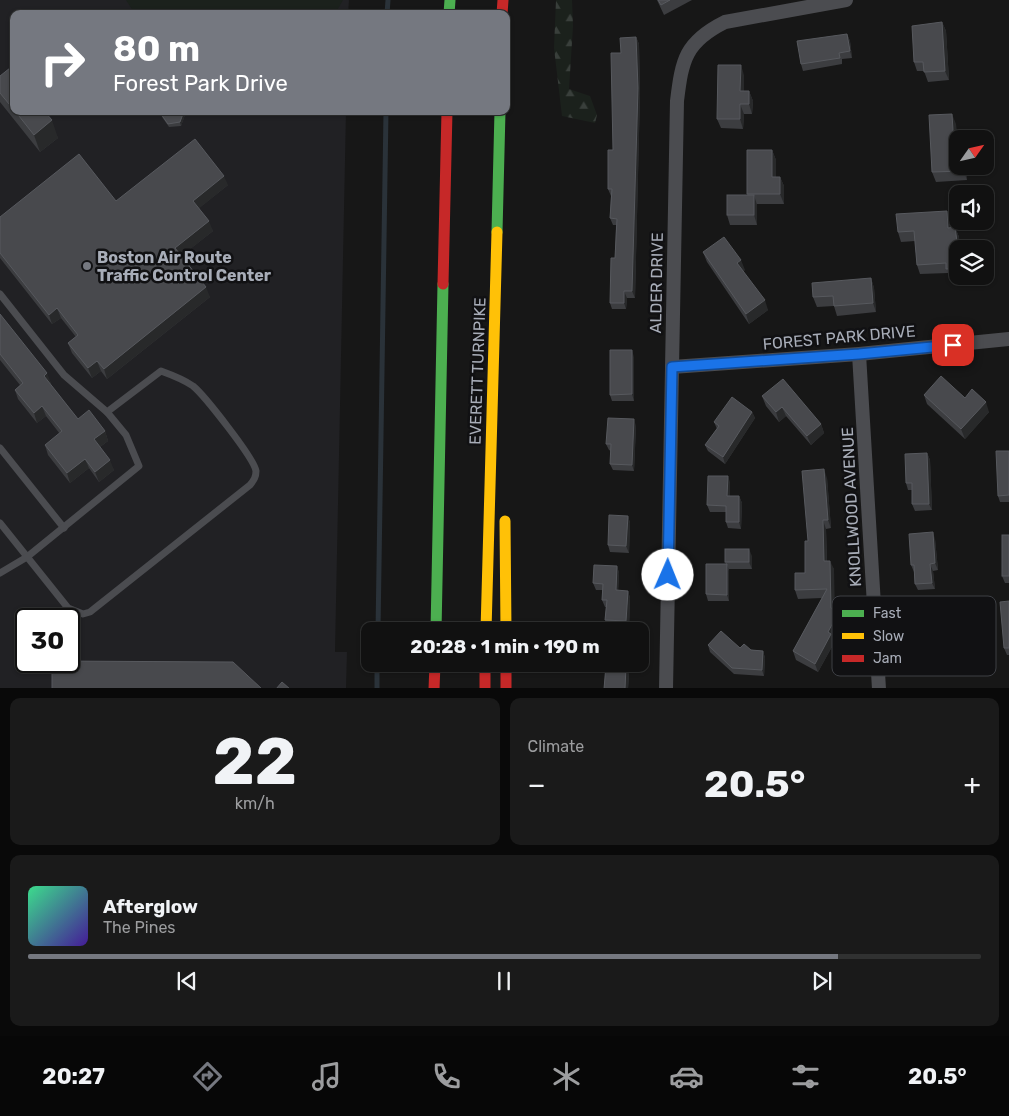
<!DOCTYPE html>
<meta charset="utf-8">
<style>
body{margin:0;font-family:Rubik,sans-serif;background:#1a1a1a;color:#f1f3f6;height:100vh;display:flex;flex-direction:column;font-size:19px;white-space:nowrap}
*{box-sizing:border-box;margin:0}
p{font-size:16px;color:#9c9d9f}
.icon{flex:none;width:28px;height:28px;fill:none;stroke:currentColor;stroke-width:2;stroke-linecap:round;stroke-linejoin:round}
.map{position:relative;height:688px;overflow:hidden}
.details{display:flex;flex-direction:column;gap:10px;padding:10px;background:#090909;flex:1}
.details>*{flex:none}
.hud{position:absolute;left:10px;top:10px;width:500px;height:105px;border-radius:10px;box-shadow:0 1px 4px #0004,0 0 0 1px #303131;background:#757880;color:#fff;overflow:hidden}
.needle{width:32px;rotate:56deg}
.controls{position:absolute;left:949px;top:130px;display:grid;gap:10px}
.controls a{display:grid;place-items:center;width:45px;height:45px;border-radius:10px;background:#111;box-shadow:0 1px 4px #0004,0 0 0 1px #303131;font-size:25px}
.speed{position:absolute;left:15px;top:608px;display:flex;gap:10px;font-size:25px;font-weight:700;text-align:center}
.speed>*{display:grid;place-content:center;width:65px;height:65px;border-radius:50%;background:#111;box-shadow:0 1px 4px #0004,0 0 0 1px #303131;line-height:1}
.speed .limit{border:2px solid #111;border-radius:8px;background:#fff;color:#111}
.pin{position:absolute;display:grid;place-items:center;width:42px;height:42px;color:#fff;margin:-21px;border-radius:10px;box-shadow:0 2px 8px #0006}
.me{position:absolute;width:55px;margin:-28px;rotate:1deg;stroke-linejoin:round;filter:drop-shadow(0 0 4px #0008)}
.turn{display:flex;align-items:center;gap:18px;height:105px;padding:0 20px;font-size:22px}
.turn .icon{width:65px;height:65px;stroke-width:2.5}
.turn b{display:block;font-size:35px;line-height:42px}
.big{font-size:38px;font-weight:700;line-height:1.1}
.details .widget{flex:1;display:flex;flex-direction:column;justify-content:center;gap:8px;min-width:0;padding:0 18px;border-radius:10px;background:#1a1a1a}
.details .dial{align-items:center;gap:0}
.dial b{font-size:65px;line-height:1}
.song{display:flex;align-items:center;gap:15px}
.cover{width:60px;height:60px;border-radius:8px;background:linear-gradient(135deg,hsl(150 70% 55%),hsl(260 70% 35%))}
.played{height:5px;border-radius:2px;background:linear-gradient(90deg,#757880 85%,#303131 85%)}
.keys{display:flex;justify-content:space-around;direction:ltr}
.heat{display:flex;justify-content:space-between;align-items:center;font-size:28px;direction:ltr}
.details .tiles{flex:1;display:grid;gap:10px;grid-template-columns:1fr 1fr}
.widget:last-child{grid-column:span 2}
.trip{position:absolute;left:361px;top:622px;width:288px;height:50px;border-radius:10px;background:#111;box-shadow:0 1px 4px #0004,0 0 0 1px #303131;font-weight:700;line-height:50px;text-align:center}
.menu{display:flex;height:80px;justify-content:space-around;align-items:center;background:#070707;color:#9c9d9f}
.menu .icon{width:35px;height:35px}
.menu .active{color:#757880}
.menu b{font-size:22px;color:#f1f3f6}
.map>svg:first-child{display:block}
</style>
<div class="map">
<svg width="1009" height="689" viewBox="0 0 1009 689">
<defs>
<pattern id="forest-firs" width="22" height="20" patternUnits="userSpaceOnUse" patternTransform="scale(1.25)"><rect width="22" height="20" fill="#1b211c"/><path d="M5 1l3.5 6h-7zM16 11l3.5 6h-7z" fill="#393f3b"/></pattern>
</defs>
<rect width="100%" height="100%" fill="#171717"/>
<path fill="#212124" fill-rule="evenodd" d="M0,0h349l-1,14h-334v97h332l-11,541h12l-1,36 -346,1zM26,619h43v42h-43z"/>
<path fill="#1b211c" d="M126,0h217l-8,14h-200z"/>
<path fill="url(#forest-firs)" d="M556,0h16l1,26 -4,63 21,7 7,19 -2,8 -33,-7 -8,-68z"/>
<g fill="none" stroke-linecap="round" stroke-linejoin="round">
<g stroke="#2a3239" stroke-width="5">
<path d="M387,14l1,-14"/>
<path d="M378,631l8,-520"/>
<path d="M377,689v-25"/>
</g>
<g stroke="#4b4c50" stroke-width="7">
<path d="M0,294l64,81 43,37 54,-41c11,4 22,8 32,15 11,9 61,72 63,85 0,6 -2,9 -6,14l-160,127 -7,2 -15,-6 -68,-85"/>
<path d="M0,448l64,80"/>
<path d="M0,573l27,-16 112,-91 -13,-31 -19,-23"/>
</g>
<g stroke="#4b4c50" stroke-width="14">
<path d="M859,354l20,335"/>
<path d="M672,367l187,-13 150,-15"/>
<path d="M666,689l11,-588c5,-41 8,-59 48,-79l121,-22"/>
</g>
<g stroke="#4caf50" stroke-width="11">
<path d="M449,14l1,-14"/>
<path d="M497,232l3,-121"/>
<path d="M436,631l7,-347"/>
</g>
<g stroke="#ffc107" stroke-width="11">
<path d="M505,521l1,110"/>
<path d="M486,631l11,-399"/>
</g>
<g stroke="#c62828" stroke-width="11">
<path d="M502,14l1,-14"/>
<path d="M443,284l4,-173"/>
<path d="M485,664v25"/>
<path d="M506,664v25"/>
<path d="M434,689l1,-25"/>
</g>
</g>
<g fill="#3c3d40">
<path d="M657,0h35l-28,15z"/>
<path d="M942,22l4,9 3,49 -21,2 -4,-11h-7l-3,-9z"/>
<path d="M847,34l3,7 2,17 -10,1v5l-39,7 -2,-7z"/>
<path d="M636,37l3,7 1,50 -5,204h-8l-1,11h-14l-2,-6 5,-45 1,-33h-3l-3,-7 1,-22 -3,-7 5,-39 8,-97z"/>
<path d="M14,73v38h30l14,27 -18,14 -40,-50v-26z"/>
<path d="M744,75v16h5l4,10 -1,13h-8l-1,15 -22,-1 -4,-9z"/>
<path d="M161,114l24,1 -4,11 -12,1 -7,-10z"/>
<path d="M956,124l1,23 9,19 1,14 -31,2 -4,-10z"/>
<path d="M772,150l4,10v17h4l4,9v18h-27v21h-27l-3,-10 20,-20z"/>
<path d="M228,185l-29,23 14,23 -32,25 29,41 -103,82 -6,-8 -9,7 -20,-25 -4,-10 8,-6 -15,-19 -9,6 -52,-66v-41z"/>
<path d="M950,221l1,6h4l4,10 -1,12v27l21,1 -29,1 -2,-5 -28,1 -3,-9 -2,-24 -14,1 -3,-10z"/>
<path d="M703,252l42,18 -2,1 25,39 -19,14 -42,-62z"/>
<path d="M871,278l3,10 2,24 -39,4 -3,-10 -17,1 -4,-10z"/>
<path d="M0,314l51,69 -1,1 28,35 27,12 3,10 -8,6 14,23 -15,12 -10,-14 -19,15 -22,-28 -3,-10 15,-11 -14,-18 -9,7 -19,-24 -3,-9 5,-5 -20,-25z"/>
<path d="M634,357v44h-22l-2,-6z"/>
<path d="M924,395l41,3 24,14 -24,27 -38,-35z"/>
<path d="M762,396l59,28 3,9 -13,12 -25,-29 -7,6 -13,-16z"/>
<path d="M752,412l3,6 -30,46 -17,-13 -3,-6 12,-16 -3,-7z"/>
<path d="M636,426l-2,45 -21,-1 -3,-6 1,-13 -2,-1 -3,-6z"/>
<path d="M1009,451v51h-9l-2,-6z"/>
<path d="M927,453l3,7 2,50 -17,1 -3,-7v-14h-4l-2,-7z"/>
<path d="M827,478l4,50 -5,1 1,32 7,8v41l8,11 -10,17 2,5 -16,29 -22,-12 -3,-9 29,-53 -24,1 -3,-9 10,-17 3,-32z"/>
<path d="M730,482v14h9l3,7 -1,26 -13,-1 -2,-6v-10h-16l-3,-7z"/>
<path d="M628,516l2,7 -1,30 -19,-1 -2,-7z"/>
<path d="M1009,535v48h-4l-3,-7z"/>
<path d="M935,539l3,31 -5,1 2,18 -17,1 -3,-6 -1,-12 -3,-7z"/>
<path d="M752,556v13h-23v32h-21l-2,-7 20,-30 -1,-2z"/>
<path d="M617,566l2,7 -1,18h10l2,7 -1,30 -21,-1 -3,-7 1,-13h-1l-3,-7v-10h-6l-3,-7z"/>
<path d="M1009,601v54h-2l-3,-7z"/>
<path d="M932,604l19,55 -20,7 -19,-55z"/>
<path d="M708,645l55,6 2,7 -1,18 -30,-2 -24,-22z"/>
<path d="M592,664h22v2h12l3,7 -1,16h-24l2,-21 -13,-1z"/>
</g>
<g fill="#28292a">
<path d="M942,22l4,9 3,49 -4,-9z"/>
<path d="M847,34l3,7 2,17 -2,-7z"/>
<path d="M636,37l3,7 1,50 -5,204 -3,-7z"/>
<path d="M741,65l3,10v25l-4,-9z"/>
<path d="M749,91l4,10 -1,13 -3,-10z"/>
<path d="M740,104l4,10 -1,15 -3,-10z"/>
<path d="M184,111l1,4 -4,11 -1,-4z"/>
<path d="M952,114l4,10 2,33 -4,-10z"/>
<path d="M52,120l6,18 -18,14 -6,-17z"/>
<path d="M772,150l4,10v26l-4,-9z"/>
<path d="M963,166h3l1,14 -3,-9z"/>
<path d="M224,176l4,9 -31,25 -4,-9z"/>
<path d="M780,177l4,9v18l-4,-10z"/>
<path d="M754,195l3,10v20l-3,-10z"/>
<path d="M947,211l3,10 1,16 -3,-9z"/>
<path d="M209,221l4,10 -34,27 -4,-10z"/>
<path d="M955,227l4,10 1,12h-3z"/>
<path d="M741,260l4,10 -4,3 -4,-10z"/>
<path d="M871,278l3,10 2,24 -3,-9z"/>
<path d="M206,287l4,10 -103,82 -3,-10z"/>
<path d="M624,291l3,7 -1,11 -2,-6z"/>
<path d="M765,300l3,10 -19,14 -3,-10z"/>
<path d="M57,308l4,10 -9,6 -3,-9z"/>
<path d="M632,350l2,7v44l-2,-7z"/>
<path d="M97,361l4,10 -9,7 -4,-10z"/>
<path d="M47,373l4,10 -4,3 -3,-10z"/>
<path d="M986,402l3,10 -24,27 -4,-10z"/>
<path d="M42,406l4,10 -9,7 -3,-10z"/>
<path d="M782,407l4,9 -7,6 -3,-10z"/>
<path d="M752,412l3,6 -30,46 -2,-7z"/>
<path d="M634,419l2,7 -2,45 -2,-6z"/>
<path d="M821,424l3,9 -13,12 -4,-9z"/>
<path d="M105,431l3,10 -11,8 -3,-10z"/>
<path d="M927,453l3,7 2,50 -3,-6z"/>
<path d="M85,459l4,9 -19,15 -3,-10z"/>
<path d="M110,460l4,10 -15,12 -4,-10z"/>
<path d="M824,469l3,9 4,50 -3,-8z"/>
<path d="M728,476l2,6v21l-3,-7z"/>
<path d="M739,496l3,7 -1,26 -2,-7z"/>
<path d="M628,516l2,7 -1,30 -3,-7z"/>
<path d="M823,520l3,9 1,41 -3,-9z"/>
<path d="M933,532l2,7 3,31 -3,-7z"/>
<path d="M749,549l3,7v13l-3,-7z"/>
<path d="M830,561l4,8 1,48 -4,-9z"/>
<path d="M727,564l2,7v30l-2,-6z"/>
<path d="M930,564l3,7 2,18 -3,-6z"/>
<path d="M617,566l2,7 -1,24 -2,-7z"/>
<path d="M628,591l2,7 -1,30 -3,-7z"/>
<path d="M839,612l3,9 -10,17 2,5 -16,29 -3,-8 13,-32z"/>
<path d="M763,651l2,7 -1,18 -2,-6z"/>
<path d="M626,666l3,7 -1,16h-3z"/>
</g>
<g fill="#48494d" stroke="#57595e">
<path d="M658,0h12l-9,5z"/>
<path d="M942,22l3,49 -21,1 -1,-10h-9l-2,-36z"/>
<path d="M847,34l3,17 -11,2 1,5 -39,6 -4,-23z"/>
<path d="M636,37l2,51 -6,203h-8v12h-14l1,-45h4l2,-39 -7,-1 2,-29h-4v-39h5l-2,-97h10l-1,-15z"/>
<path d="M718,65h23l-1,26h9v13h-9v15h-23z"/>
<path d="M10,68l4,5v37l-14,-17v-17z"/>
<path d="M15,111h29l8,9 -18,15z"/>
<path d="M162,111h22l-4,11 -12,2 -7,-10z"/>
<path d="M952,114l2,33h4v19h5l1,5 -32,1 -3,-57z"/>
<path d="M195,139l29,37 -31,25 16,20 -34,27 31,39 -102,82 -7,-8 -9,7 -20,-25 10,-8 -21,-27 -8,7 -49,-62v-36l79,-63 37,47z"/>
<path d="M747,150h25v27h8v17h-33z"/>
<rect x="727" y="195" width="27" height="20"/>
<path d="M947,211l1,17 7,-1 3,22v19l-12,1v-6l-29,2 -3,-34 -16,1 -2,-18z"/>
<path d="M724,237l17,23 -4,3 28,37 -19,14 -43,-62z"/>
<path d="M871,278l2,25 -39,3 -1,-10 -20,1 -1,-14z"/>
<path d="M0,314l47,59 -3,3 34,43 11,-9 16,21 -11,8 16,21 -15,12 -10,-13 -18,14 -22,-28 17,-14 -20,-25 -8,7 -19,-23 8,-7 -23,-29z"/>
<path d="M610,350h22v44l-22,1z"/>
<path d="M941,376l24,22 7,-9 14,13 -25,27 -37,-34z"/>
<path d="M783,379l38,45 -14,12 -25,-29 -6,5 -14,-16z"/>
<path d="M732,397l20,15 -29,45 -18,-12 14,-19 -5,-4z"/>
<path d="M608,418l26,1 -2,46 -22,-1 1,-20h-5z"/>
<path d="M996,451h13v44l-11,1z"/>
<path d="M927,453l2,51h-17v-21h-6l-1,-29z"/>
<path d="M824,469l4,51h-5l1,41h6l1,47 8,4 -11,20 3,2 -16,30 -22,-13 34,-62 -32,1v-17h10v-32h3l-6,-70z"/>
<path d="M708,476h20l-1,20h12v26h-13v-16l-19,-1z"/>
<path d="M609,515l19,1 -2,30 -18,-1z"/>
<path d="M933,532l2,31 -5,1 2,19 -17,1 -1,-19h-3l-2,-31z"/>
<rect x="1002" y="535" width="7" height="41"/>
<rect x="725" y="549" width="24" height="13"/>
<path d="M706,564h21v31l-21,-1z"/>
<path d="M594,565l23,1 -1,24 12,1 -2,30 -21,-1 2,-20h-5l1,-16 -10,-1z"/>
<path d="M1009,601v47h-5l-4,-46z"/>
<path d="M721,631l19,17 4,-4 7,6 12,1 -1,19 -30,-2 -24,-23z"/>
<path d="M52,661l181,1 29,27h-210z"/>
<path d="M606,665l20,1 -1,23h-21z"/>
<path d="M282,682l8,7h-14z"/>
</g>
<g fill="none" stroke-linecap="round" stroke-linejoin="round">
<defs>
<path id="route" d="M668,575l4,-208 187,-13 94,-9"/>
</defs>
<use href="#route" stroke="#114b97" stroke-width="12"/>
<use href="#route" stroke="#1a73e8" stroke-width="9"/>
</g>
<circle fill="#757880" stroke="#111113" stroke-width="2" cx="87" cy="266" r="5"/>
<g text-anchor="middle" stroke-width="5" stroke-linejoin="round" paint-order="stroke">
<g font-size="16" font-weight="bold" fill="#a8adb8" stroke="#111113" text-anchor="start">
<text x="97" y="263">Boston Air Route<tspan x="97" dy="18">Traffic Control Center</tspan></text>
</g>
<g font-size="16" fill="#a8adb8" stroke="#111113">
<text transform="translate(656 283) rotate(-89)" y="6">ALDER DRIVE</text>
<text transform="translate(839 337) rotate(-5)" y="6">FOREST PARK DRIVE</text>
<text transform="translate(477 371) rotate(-88)" y="6">EVERETT TURNPIKE</text>
<text transform="translate(851 507) rotate(-93)" y="6">KNOLLWOOD AVENUE</text>
</g>
</g>
<rect x="832" y="596" width="164" height="80" rx="8" fill="#111113" stroke="#3e4045" stroke-width="1"/>
<rect x="842" y="610" width="22" height="7" fill="#4caf50"/>
<rect x="842" y="633" width="22" height="6" fill="#ffc107"/>
<rect x="842" y="655" width="22" height="7" fill="#c62828"/>
<g font-size="14" fill="#a8adb8">
<text x="873" y="618">Fast</text>
<text x="873" y="641">Slow</text>
<text x="873" y="663">Jam</text>
</g>
</svg>
<div class="controls">
<a><svg class="needle" viewBox="-14 -14 28 28"><path d="M0-13l5 13h-10z" fill="#e53935"/><path d="M0 13l5-13h-10z" fill="#9c9d9f"/></svg></a>
<a><svg class="icon" aria-label="sound" viewBox="0 0 24 24"><path d="M4 9h4l5-4v14l-5-4H4zM17 9q2 3 0 6"/></svg></a>
<a><svg class="icon" aria-label="layers" viewBox="0 0 24 24"><path d="M12 4l9 5-9 5-9-5zM3 14l9 5 9-5"/></svg></a>
</div>
<div class="speed"><div class="limit">30</div></div>
<div class="pin" style="left:953px;top:345px;background:#d93025"><svg class="icon" aria-label="arrive" viewBox="0 0 24 24"><path d="M6 21V4h12l-3 4 3 4H6"/></svg></div>
<svg class="me" style="left:668px;top:575px" viewBox="-20 -20 40 40"><circle r="19" fill="#fff"/><path d="M0-13L10 11 0 6-10 11z" fill="#1a73e8"/></svg>
<div class="trip">20:28 · 1 min · 190 m</div>
<div class="hud">
<div class="turn"><svg class="icon" aria-label="right" viewBox="0 0 24 24"><path d="M7 20v-9h11M14 6l5 5-5 5"/></svg><div><b>80 m</b>Forest Park Drive</div></div>
</div>
</div>
<section class="details">
<div class="tiles">
<div class="widget dial"><b>22</b><p>km/h</p></div>
<div class="widget"><p>Climate</p>
<div class="heat"><a>−</a><b class="big">20.5°</b><a>+</a></div>
</div>
<div class="widget">
<div class="song"><i class="cover"></i><div><b>Afterglow</b><p>The Pines</p></div></div>
<div class="played"></div>
<div class="keys"><svg class="icon" aria-label="previous" viewBox="0 0 24 24"><path d="M18 5L8 12l10 7zM5 5v14"/></svg><svg class="icon" aria-label="pause" viewBox="0 0 24 24"><path d="M8 5v14M16 5v14"/></svg><svg class="icon" aria-label="next" viewBox="0 0 24 24"><path d="M6 5l10 7-10 7zM19 5v14"/></svg></div>
</div>
</div>
</section>
<nav class="menu">
<b>20:27</b>
<svg class="icon active" aria-label="directions" viewBox="0 0 24 24"><path d="M12 3l9 9-9 9-9-9zM9 14v-3h6M13 9l2 2-2 2"/></svg>
<svg class="icon" aria-label="music" viewBox="0 0 24 24"><path d="M9 18V5l10-2v13"/><circle cx="6" cy="18" r="3"/><circle cx="16" cy="16" r="3"/></svg>
<svg class="icon" aria-label="phone" viewBox="0 0 24 24"><path d="M5 4h4l2 5-3 2q2 4 5 5l2-3 5 2v4C11 20 4 13 5 4z"/></svg>
<svg class="icon" aria-label="climate" viewBox="0 0 24 24"><path d="M12 3v18M4 7l16 10M4 17L20 7"/></svg>
<svg class="icon" aria-label="car" viewBox="0 0 24 24"><path d="M5 17H2v-5l4-1 3-4h7l3 4 3 1v5h-3M9 17h6M6 11h13"/><circle cx="7" cy="17" r="2"/><circle cx="17" cy="17" r="2"/></svg>
<svg class="icon" aria-label="filters" viewBox="0 0 24 24"><path d="M4 7h16M4 17h16"/><circle cx="9" cy="7" r="2"/><circle cx="15" cy="17" r="2"/></svg>
<b>20.5°</b>
</nav>
